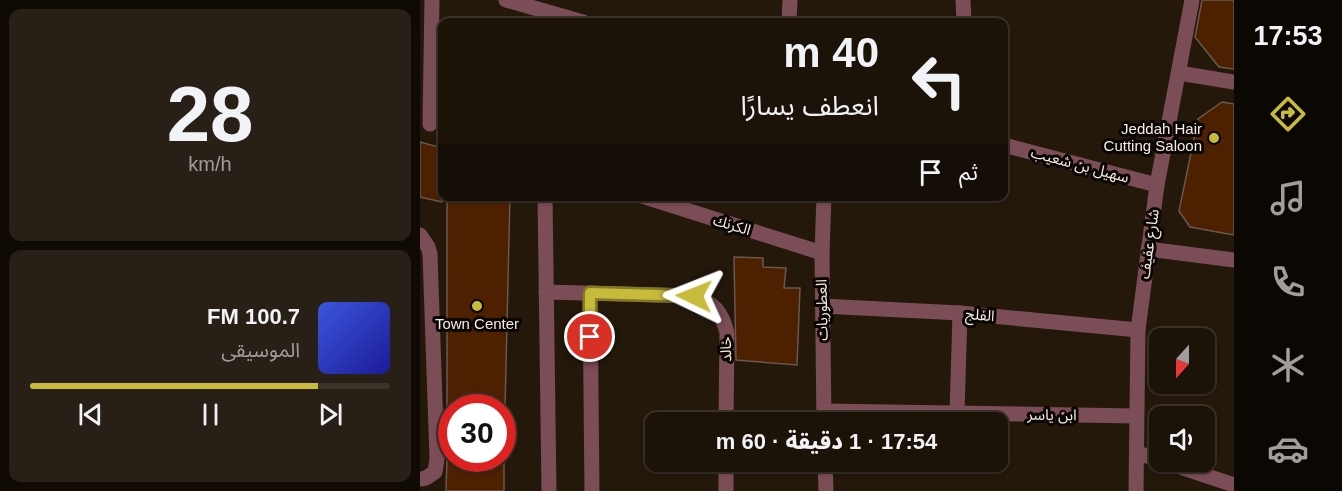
<!DOCTYPE html>
<html lang="ar">
<meta charset="utf-8">
<style>
body{margin:0;font-family:Arial,"Noto Sans Arabic",sans-serif;background:#282016;color:#f1f3f6;direction:rtl;height:100vh;display:flex;flex-direction:column;font-size:22px;white-space:nowrap}
*{box-sizing:border-box;margin:0}
p{font-size:20px;color:#a09e9c}
.icon{flex:none;width:33px;height:33px;fill:none;stroke:currentColor;stroke-width:2;stroke-linecap:round;stroke-linejoin:round}
.map{position:relative;flex:1;overflow:hidden;direction:ltr}
.panel{display:flex;flex-direction:column;gap:9px;padding:9px;background:#0f0a04;width:420px}
.panel>*{flex:none}
.guide{position:absolute;left:18px;top:18px;width:570px;height:183px;border-radius:12px;box-shadow:0 2px 4px #0004,0 0 0 2px #393229;direction:rtl;background:#1b1208;color:#f1f3f6;overflow:hidden}
.needle{width:39px;rotate:201deg}
.buttons{position:absolute;left:729px;top:328px;display:grid;gap:12px}
.buttons a{display:grid;place-items:center;width:66px;height:66px;border-radius:12px;background:#1b1208;box-shadow:0 2px 4px #0004,0 0 0 2px #393229;font-size:30px}
.speed{position:absolute;left:18px;top:394px;display:flex;gap:12px;font-size:30px;font-weight:700;text-align:center}
.speed>*{display:grid;place-content:center;width:78px;height:78px;border-radius:50%;background:#1b1208;box-shadow:0 2px 4px #0004,0 0 0 2px #393229;line-height:1}
.speed .limit{border:9px solid #d22;background:#fff;color:#111}
.pin{position:absolute;display:grid;place-items:center;width:51px;height:51px;color:#fff;margin:-26px;border:3px solid #fff;border-radius:50%;box-shadow:0 2px 6px #0007}
.me{position:absolute;width:66px;margin:-33px;rotate:272deg;stroke-linejoin:round;filter:drop-shadow(0 0 4px #0008)}
.turn{display:flex;align-items:center;gap:21px;height:126px;padding:0 30px;font-size:27px}
.turn .icon{width:78px;height:78px;stroke-width:2.5}
.turn b{display:block;font-size:42px;line-height:51px}
.then{display:flex;align-items:center;height:57px;padding:0 30px;background:#0003;gap:12px;font-size:22px}
.panel .tile{flex:1;display:flex;flex-direction:column;justify-content:center;gap:9px;min-width:0;padding:0 21px;border-radius:12px;background:#282016}
.panel .dial{align-items:center;gap:0}
.dial b{font-size:78px;line-height:1}
.song{display:flex;align-items:center;gap:18px}
.cover{width:72px;height:72px;border-radius:9px;background:linear-gradient(135deg,hsl(230 70% 55%),hsl(240 70% 35%))}
.played{height:6px;border-radius:3px;background:linear-gradient(90deg,#c8bb3b 80%,#393229 80%)}
.keys{display:flex;justify-content:space-around;direction:ltr}
.trip{position:absolute;left:225px;top:412px;width:363px;height:60px;border-radius:12px;background:#1b1208;box-shadow:0 2px 4px #0004,0 0 0 2px #393229;font-weight:800;line-height:60px;text-align:center;direction:rtl}
main{display:flex;flex:1;min-height:0}
.dock{display:flex;flex-direction:column;width:108px;justify-content:space-around;align-items:center;background:#0b0703;color:#a09e9c}
.dock .icon{width:42px;height:42px}
.dock .current{color:#c8bb3b}
.dock b{font-size:27px;color:#f1f3f6}
.map>svg:first-child{display:block}
</style>
<main>
<nav class="dock">
<b>17:53</b>
<svg class="icon current" aria-label="directions" viewBox="0 0 24 24"><path d="M12 3l9 9-9 9-9-9zM9 14v-3h6M13 9l2 2-2 2"/></svg>
<svg class="icon" aria-label="music" viewBox="0 0 24 24"><path d="M9 18V5l10-2v13"/><circle cx="6" cy="18" r="3"/><circle cx="16" cy="16" r="3"/></svg>
<svg class="icon" aria-label="phone" viewBox="0 0 24 24"><path d="M5 4h4l2 5-3 2q2 4 5 5l2-3 5 2v4C11 20 4 13 5 4z"/></svg>
<svg class="icon" aria-label="climate" viewBox="0 0 24 24"><path d="M12 3v18M4 7l16 10M4 17L20 7"/></svg>
<svg class="icon" aria-label="car" viewBox="0 0 24 24"><path d="M5 17H2v-5l4-1 3-4h7l3 4 3 1v5h-3M9 17h6M6 11h13"/><circle cx="7" cy="17" r="2"/><circle cx="17" cy="17" r="2"/></svg>
</nav>
<div class="map">
<svg width="814" height="491" viewBox="0 0 814 491">
<rect width="100%" height="100%" fill="#24180b"/>
<g fill="#4d2000" stroke="#6a574d" stroke-width="1.5">
<path d="M782,0h32v69l-15,-2 -24,-30z"/>
<path d="M802,102l12,2v131l-44,-8 -11,-16 19,-92z"/>
<path d="M0,142l22,6v54l-22,-5z"/>
<path d="M27,196h63l-5,212h-58z"/>
<path d="M314,257l29,1v9l23,1 -2,20h16l-3,77 -61,-5z"/>
<path d="M27,459h57v32h-58z"/>
</g>
<g fill="none" stroke-linecap="round" stroke-linejoin="round">
<g stroke="#7b4d56" stroke-width="15">
<path d="M86,0l77,22"/>
<path d="M543,0l1,22"/>
<path d="M369,22l1,-22"/>
<path d="M759,73l55,9"/>
<path d="M10,124l2,-124"/>
<path d="M584,145l153,40"/>
<path d="M125,196l4,295"/>
<path d="M222,196l180,57"/>
<path d="M404,196l-2,57 2,170"/>
<path d="M0,235l8,12 2,7 7,205 -2,13 -9,6 -6,1"/>
<path d="M728,249l86,11"/>
<path d="M126,292l148,4c20,7 28,16 33,37l-1,90"/>
<path d="M170,293l2,198"/>
<path d="M402,306l138,7 178,17"/>
<path d="M404,411l312,5"/>
<path d="M537,413l3,-100"/>
<path d="M717,453l23,7"/>
<path d="M405,462l1,29"/>
<path d="M745,462l69,23"/>
<path d="M306,491v-29"/>
<path d="M716,491l2,-161 19,-145 35,-185"/>
</g>
</g>
<g fill="none" stroke-linecap="round" stroke-linejoin="round">
<defs>
<path id="route" d="M170,337v-44l104,3"/>
</defs>
<use href="#route" stroke="#827a26" stroke-width="15"/>
<use href="#route" stroke="#c8bb3b" stroke-width="10"/>
</g>
<g fill="#c8bb3b" stroke="#090502" stroke-width="2">
<circle cx="794" cy="138" r="6"/>
<circle cx="57" cy="306" r="6"/>
</g>
<g text-anchor="middle" stroke-width="6" stroke-linejoin="round" paint-order="stroke">
<g font-size="15" fill="#f6ede4" stroke="#090502" text-anchor="end">
<text x="782" y="134">Jeddah Hair<tspan x="782" dy="17">Cutting Saloon</tspan></text>
<text x="57" y="329" text-anchor="middle">Town Center</text>
</g>
<g font-size="15" fill="#f6ede4" stroke="#090502">
<text transform="translate(660 165) rotate(15)" y="5">سهيل بن شعيب</text>
<text transform="translate(312 225) rotate(17)" y="5">الكرنك</text>
<text transform="translate(729 244) rotate(-82)" y="5">شارع عفيف</text>
<text transform="translate(402 310) rotate(-91)" y="5">العطوريات</text>
<text transform="translate(560 315) rotate(5)" y="5">الفلج</text>
<text transform="translate(306 349) rotate(-91)" y="5">خالد</text>
<text transform="translate(632 415) rotate(1)" y="5">ابن ياسر</text>
</g>
</g>
</svg>
<div class="buttons">
<a><svg class="needle" viewBox="-14 -14 28 28"><path d="M0-13l5 13h-10z" fill="#e53935"/><path d="M0 13l5-13h-10z" fill="#a09e9c"/></svg></a>
<a><svg class="icon" aria-label="sound" viewBox="0 0 24 24"><path d="M4 9h4l5-4v14l-5-4H4zM17 9q2 3 0 6"/></svg></a>
</div>
<div class="speed"><div class="limit">30</div></div>
<div class="pin" style="left:170px;top:337px;background:#d93025"><svg class="icon" aria-label="arrive" viewBox="0 0 24 24"><path d="M6 21V4h12l-3 4 3 4H6"/></svg></div>
<svg class="me" style="left:274px;top:296px" viewBox="-20 -20 40 40"><path d="M0-17L14 15 0 8-14 15z" fill="#c8bb3b" stroke="#fff" stroke-width="4"/></svg>
<div class="trip">17:54 · 1 دقيقة · 60 m</div>
<div class="guide">
<div class="turn"><svg class="icon" aria-label="left" viewBox="0 0 24 24"><path d="M17 20v-9H6M10 6l-5 5 5 5"/></svg><div><b>40 m</b>انعطف يسارًا</div></div>
<div class="then">ثم<svg class="icon" aria-label="arrive" viewBox="0 0 24 24"><path d="M6 21V4h12l-3 4 3 4H6"/></svg></div>
</div>
</div>
<section class="panel">
<div class="tile dial"><b>28</b><p>km/h</p></div>
<div class="tile">
<div class="song"><i class="cover"></i><div><b>100.7 FM</b><p>الموسيقى</p></div></div>
<div class="played"></div>
<div class="keys"><svg class="icon" aria-label="previous" viewBox="0 0 24 24"><path d="M18 5L8 12l10 7zM5 5v14"/></svg><svg class="icon" aria-label="pause" viewBox="0 0 24 24"><path d="M8 5v14M16 5v14"/></svg><svg class="icon" aria-label="next" viewBox="0 0 24 24"><path d="M6 5l10 7-10 7zM19 5v14"/></svg></div>
</div>
</section>
</main>
